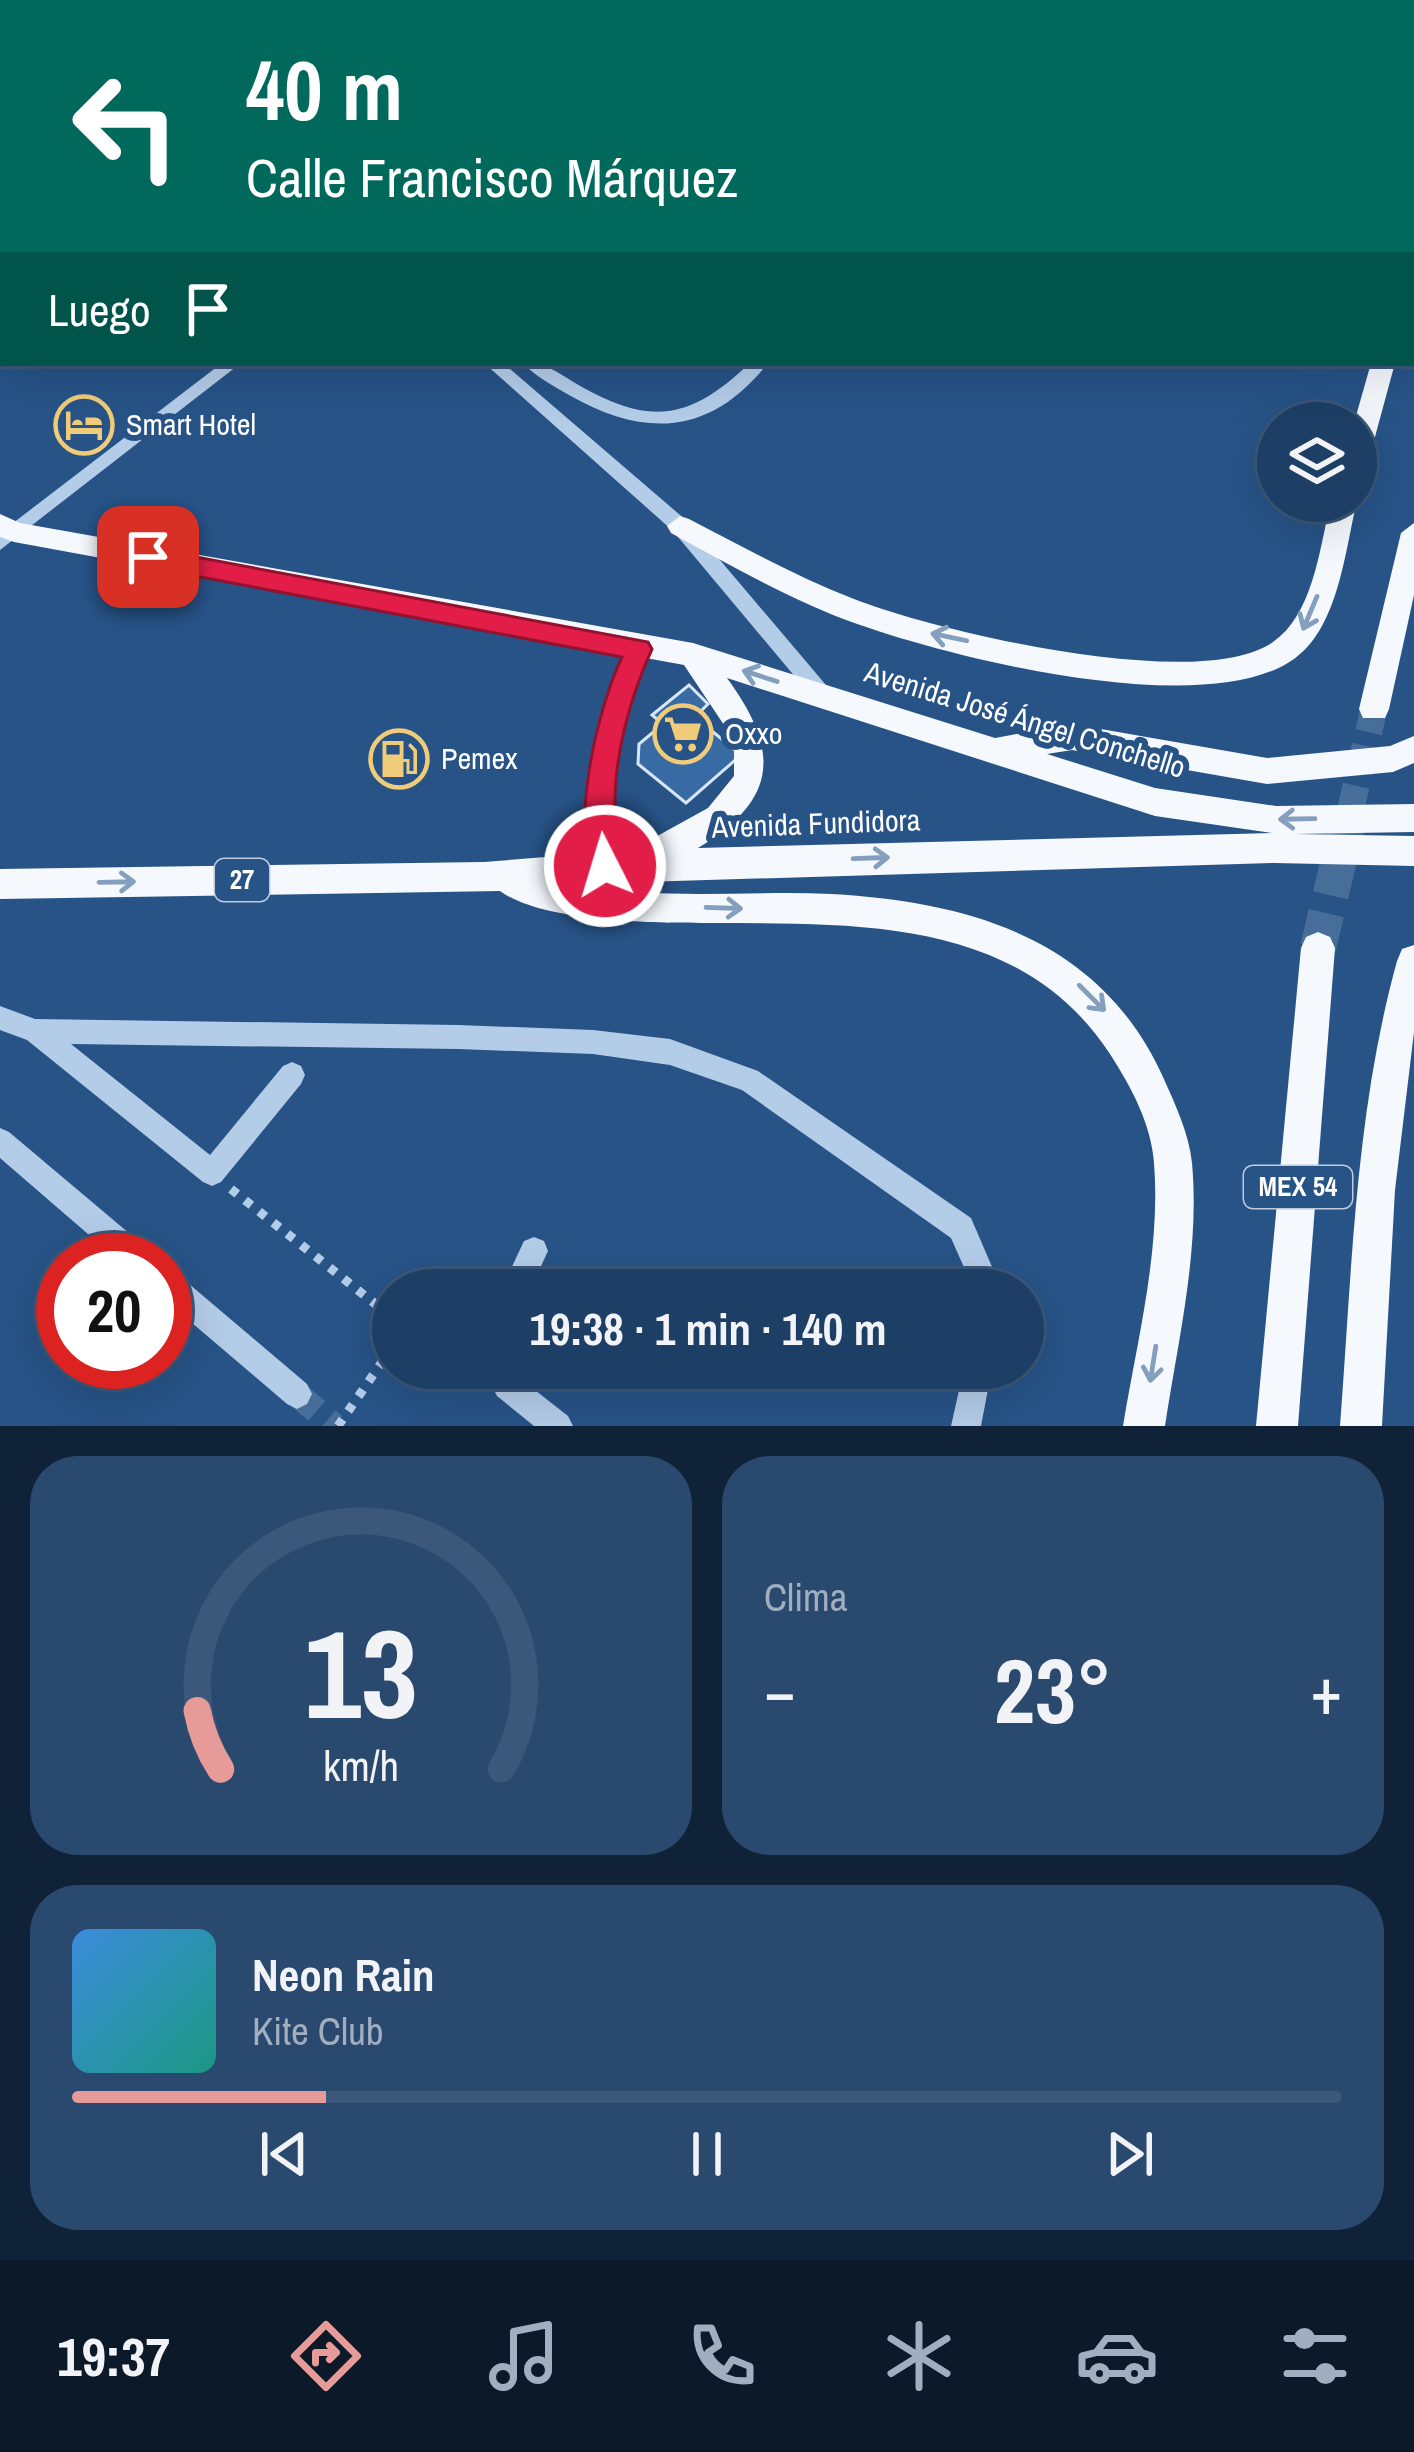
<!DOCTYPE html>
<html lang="es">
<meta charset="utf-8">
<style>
body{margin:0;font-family:"Archivo Narrow",sans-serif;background:#2a496e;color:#f1f3f6;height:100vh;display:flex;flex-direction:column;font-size:45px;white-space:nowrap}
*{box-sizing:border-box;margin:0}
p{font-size:39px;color:#a0aebf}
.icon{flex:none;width:66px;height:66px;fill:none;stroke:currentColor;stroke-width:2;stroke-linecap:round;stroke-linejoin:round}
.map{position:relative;height:1426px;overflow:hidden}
.panel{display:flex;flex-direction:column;gap:30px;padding:30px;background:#102238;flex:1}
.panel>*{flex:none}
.top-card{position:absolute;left:0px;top:0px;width:1416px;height:366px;box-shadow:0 12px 48px #0002,0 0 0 3px #3b5779;background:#00695c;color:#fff;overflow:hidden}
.controls{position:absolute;left:1257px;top:402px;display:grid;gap:24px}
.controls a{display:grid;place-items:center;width:120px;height:120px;border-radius:50%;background:#1d3e65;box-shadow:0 12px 48px #0002,0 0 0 3px #3b5779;font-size:60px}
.speed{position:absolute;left:36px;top:1233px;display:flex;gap:24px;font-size:60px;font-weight:700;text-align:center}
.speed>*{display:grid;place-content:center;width:156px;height:156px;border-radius:50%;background:#1d3e65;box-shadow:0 12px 48px #0002,0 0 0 3px #3b5779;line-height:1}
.speed .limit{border:18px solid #d22;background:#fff;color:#111}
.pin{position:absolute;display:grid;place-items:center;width:102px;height:102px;color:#fff;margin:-51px;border-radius:24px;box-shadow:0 6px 18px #0006}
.me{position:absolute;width:132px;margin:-66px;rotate:355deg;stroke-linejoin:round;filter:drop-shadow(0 0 9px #0008)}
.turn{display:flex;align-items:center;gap:42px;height:252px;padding:0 48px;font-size:54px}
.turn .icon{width:156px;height:156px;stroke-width:2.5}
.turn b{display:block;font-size:84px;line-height:102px}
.then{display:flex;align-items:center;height:114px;padding:0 48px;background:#0003;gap:24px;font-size:45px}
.big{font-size:90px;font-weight:800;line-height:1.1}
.panel .widget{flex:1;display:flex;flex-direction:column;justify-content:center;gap:18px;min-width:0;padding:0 42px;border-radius:48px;background:#2a496e}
.panel .dial{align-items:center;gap:0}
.dial svg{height:312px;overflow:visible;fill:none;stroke:#3b5779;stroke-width:7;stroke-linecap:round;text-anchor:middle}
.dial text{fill:#f1f3f6;stroke:none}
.song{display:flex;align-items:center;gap:36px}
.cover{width:144px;height:144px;border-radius:18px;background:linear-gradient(135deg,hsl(210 70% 55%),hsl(170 70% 35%))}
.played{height:12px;border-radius:6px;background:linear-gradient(90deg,#e69b98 20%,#3b5779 20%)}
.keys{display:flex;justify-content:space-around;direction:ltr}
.heat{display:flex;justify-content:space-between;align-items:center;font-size:66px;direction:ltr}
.panel .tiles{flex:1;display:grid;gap:30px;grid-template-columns:1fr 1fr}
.widget:last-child{grid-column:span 2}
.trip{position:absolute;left:372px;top:1269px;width:672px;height:120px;border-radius:60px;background:#1d3e65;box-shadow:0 12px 48px #0002,0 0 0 3px #3b5779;font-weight:800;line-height:120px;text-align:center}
.tabs{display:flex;height:192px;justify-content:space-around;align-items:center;background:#0c1928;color:#a0aebf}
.tabs .icon{width:84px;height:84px}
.tabs .on{color:#e69b98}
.tabs b{font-size:54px;color:#f1f3f6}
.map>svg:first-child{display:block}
</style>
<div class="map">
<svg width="1414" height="1426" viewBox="0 0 1414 1426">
<rect width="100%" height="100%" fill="#275387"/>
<path fill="#386aa3" stroke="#d6e6f6" stroke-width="3" d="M689,685l19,19 -13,13 46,38 -55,48 -48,-39 1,-20 24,-20 -11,-9z"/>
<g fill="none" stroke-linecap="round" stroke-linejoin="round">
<path stroke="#476d99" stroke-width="26" stroke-dasharray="26 14" stroke-linecap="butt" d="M297,1394l37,32"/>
<path stroke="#476d99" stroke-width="27" stroke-dasharray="27 14" stroke-linecap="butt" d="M1350,812l24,-103"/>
<path stroke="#476d99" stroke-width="36" stroke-dasharray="36 18" stroke-linecap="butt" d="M1318,948l33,-139"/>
<g stroke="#b3cce8" stroke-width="9" stroke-dasharray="8 10" stroke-linecap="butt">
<path d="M231,1189l162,129"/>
<path d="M338,1426l55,-80"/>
</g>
<g fill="#b3cce8" fill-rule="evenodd">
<path d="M379,0h18l2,3h-18z"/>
<path d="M1024,0h19l3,3h-19z"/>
<rect x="0" y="9" width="3" height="8"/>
<path d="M0,103l3,1v8l-3,-1z"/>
<rect x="1413" y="108" width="1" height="8"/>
<rect x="0" y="184" width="3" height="10"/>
<path d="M222,363h19l-241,187v-17z"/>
<path d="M484,363h19l184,158 144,170 3,6 -3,6h-14l-144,-172z"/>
<path d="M523,363c26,0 36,11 59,24 71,40 110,31 168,-24h18c-57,72 -122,76 -199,32 -16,-9 -34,-19 -46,-32z"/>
<path d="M639,641l7,2 3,6c-30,71 -37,141 -33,217l-3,7 -8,3 -8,-3 -3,-7c-4,-78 3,-152 38,-223z"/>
<path d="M0,1006l35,13 423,6 135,5 77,9 88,32 213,147 31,72h-28l-23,-52 -209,-148 -72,-25 -77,-11 -135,-5 -387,-5 139,111 73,-89 9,-4 9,4 4,9 -4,9 -80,98 -9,4 -9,-4 -176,-142 -27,-10z"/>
<path d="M0,1128l9,4 140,118 4,10h-35l-118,-102z"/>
<path d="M534,1237l10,4 4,10 -18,39h-29l23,-49z"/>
<path d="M165,1268l10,4 132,112 5,10 -5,10 -10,5 -10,-5 -122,-104z"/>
<path d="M483,1368h30l4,8 51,40 5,10h-39l-37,-30z"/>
<path d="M964,1368h28l-11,58h-30z"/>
</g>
<g fill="#f5f9fe" fill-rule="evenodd">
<path d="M1414,265v16h-1v-16z"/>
<path d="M1371,363h24l-26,96 -13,9 -2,-45z"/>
<path d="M1356,499l1,2c-12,49 -18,126 -63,158 -91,65 -363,-5 -461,-44 -56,-23 -109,-53 -162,-82l-4,-7 13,-10 9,3c54,28 108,58 165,80 81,32 345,95 419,43 41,-28 47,-97 58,-141z"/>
<path d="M0,514l20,9 673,120 302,95 77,-14 195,34 123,-12 24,-10v27l-21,9 -126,12 -195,-34 -25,4 108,34 121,18 138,-2v28l-119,2 119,2v30l-140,-3 -697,21c83,17 171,6 255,10 140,8 269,46 331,183 12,27 26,56 29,86 8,88 -14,177 -27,263h-42c14,-86 38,-175 31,-263 -3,-40 -23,-76 -44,-109 -91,-139 -257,-130 -405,-131 -53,0 -163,-1 -205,-32l-500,8v-30l484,-7 148,-12 76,-42 26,-32v-25l-8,-23 -42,-63 -670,-123 -14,-5zM727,678l428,138 117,17 -574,15c80,-49 83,-96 29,-170z"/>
<path d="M1414,523v72l-25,114 -4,9h-22l-4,-9 42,-176z"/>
<path d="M1318,932l12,5 5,11 -37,478h-42l45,-478 5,-11z"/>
<path d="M1414,945v87l-19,158 -13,236h-42c12,-156 15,-313 57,-465l5,-12z"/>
</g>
</g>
<defs><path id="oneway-shaft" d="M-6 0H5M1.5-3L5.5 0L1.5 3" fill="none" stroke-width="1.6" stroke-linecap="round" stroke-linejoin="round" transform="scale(3)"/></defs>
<g stroke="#849ebd">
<use href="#oneway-shaft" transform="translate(1310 613) rotate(113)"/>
<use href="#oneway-shaft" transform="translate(949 637) rotate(-168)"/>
<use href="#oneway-shaft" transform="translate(760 676) rotate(-162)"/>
<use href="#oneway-shaft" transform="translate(1297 819) rotate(179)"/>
<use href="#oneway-shaft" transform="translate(871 858) rotate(-2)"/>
<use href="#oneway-shaft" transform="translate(117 882) rotate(-1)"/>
<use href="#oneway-shaft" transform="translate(724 908) rotate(2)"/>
<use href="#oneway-shaft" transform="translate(1092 998) rotate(45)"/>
<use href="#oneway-shaft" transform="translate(1153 1364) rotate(99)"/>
</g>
<path fill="#e11d48" stroke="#92132f" stroke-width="3" d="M148,548l500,94 4,7c-22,48 -38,107 -37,160 0,22 9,47 0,67h-21c-24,-53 4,-169 28,-219l-474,-90 -12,-10z"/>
<defs>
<symbol id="hotel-ring" viewBox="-11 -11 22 22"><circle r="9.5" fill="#275387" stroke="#f0cb79" stroke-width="1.5"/><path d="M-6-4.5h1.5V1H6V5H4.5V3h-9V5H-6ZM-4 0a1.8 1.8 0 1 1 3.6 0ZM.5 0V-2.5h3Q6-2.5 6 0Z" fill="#f0cb79"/></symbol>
<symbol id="supermarket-ring" viewBox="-11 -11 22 22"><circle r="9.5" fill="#275387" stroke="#f0cb79" stroke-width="1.5"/><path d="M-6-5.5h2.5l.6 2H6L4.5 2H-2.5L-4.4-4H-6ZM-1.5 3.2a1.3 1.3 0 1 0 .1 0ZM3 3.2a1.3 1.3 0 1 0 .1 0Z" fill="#f0cb79"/></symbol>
<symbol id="fuel-ring" viewBox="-11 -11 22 22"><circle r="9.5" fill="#275387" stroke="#f0cb79" stroke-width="1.5"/><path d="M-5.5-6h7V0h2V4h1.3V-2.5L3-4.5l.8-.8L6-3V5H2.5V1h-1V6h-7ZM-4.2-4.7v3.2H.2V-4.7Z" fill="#f0cb79"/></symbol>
</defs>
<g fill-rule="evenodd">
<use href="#hotel-ring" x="51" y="392" width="66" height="66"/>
<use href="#supermarket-ring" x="650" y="701" width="66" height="66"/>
<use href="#fuel-ring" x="366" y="726" width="66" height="66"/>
</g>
<g text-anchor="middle" stroke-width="12" stroke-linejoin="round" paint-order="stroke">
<g fill="#275387" stroke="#becbdb" stroke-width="3">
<rect x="215" y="859" width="54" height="42" rx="9"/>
<rect x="1244" y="1166" width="108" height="42" rx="9"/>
</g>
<g font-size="27" font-weight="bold" fill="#fff">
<text x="242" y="889">27</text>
<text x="1298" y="1196">MEX 54</text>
</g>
<g font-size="30" fill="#fff" stroke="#275387" text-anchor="start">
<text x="126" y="435">Smart Hotel</text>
<text x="725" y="744">Oxxo</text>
<text x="441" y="769">Pemex</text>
</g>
<g font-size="30" fill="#fff" stroke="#275387">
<text transform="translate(1025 720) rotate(17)" y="10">Avenida José Ángel Conchello</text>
<text transform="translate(816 824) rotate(-2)" y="10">Avenida Fundidora</text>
</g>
</g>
</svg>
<div class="controls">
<a><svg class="icon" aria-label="layers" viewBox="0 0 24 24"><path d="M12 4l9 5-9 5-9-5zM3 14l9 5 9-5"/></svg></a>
</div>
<div class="speed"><div class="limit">20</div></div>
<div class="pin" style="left:148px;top:557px;background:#d93025"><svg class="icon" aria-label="arrive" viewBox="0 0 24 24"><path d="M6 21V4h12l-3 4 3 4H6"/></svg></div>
<svg class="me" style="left:605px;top:866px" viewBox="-20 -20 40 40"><circle r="17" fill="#e11d48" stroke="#fff" stroke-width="3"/><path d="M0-11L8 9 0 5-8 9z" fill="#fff"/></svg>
<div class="trip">19:38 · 1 min · 140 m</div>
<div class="top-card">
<div class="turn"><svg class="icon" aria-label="left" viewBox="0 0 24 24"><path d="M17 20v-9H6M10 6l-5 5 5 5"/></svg><div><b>40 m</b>Calle Francisco Márquez</div></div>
<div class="then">Luego<svg class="icon" aria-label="arrive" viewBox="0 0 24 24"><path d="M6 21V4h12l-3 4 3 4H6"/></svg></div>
</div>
</div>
<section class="panel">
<div class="tiles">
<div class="widget dial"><svg viewBox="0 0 100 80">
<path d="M14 69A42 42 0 1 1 86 69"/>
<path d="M14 69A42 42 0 0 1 8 54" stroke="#e69b98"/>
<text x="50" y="56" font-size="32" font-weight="700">13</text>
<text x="50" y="72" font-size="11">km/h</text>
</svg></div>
<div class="widget"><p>Clima</p>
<div class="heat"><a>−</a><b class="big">23°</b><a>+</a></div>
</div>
<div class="widget">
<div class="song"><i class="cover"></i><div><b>Neon Rain</b><p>Kite Club</p></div></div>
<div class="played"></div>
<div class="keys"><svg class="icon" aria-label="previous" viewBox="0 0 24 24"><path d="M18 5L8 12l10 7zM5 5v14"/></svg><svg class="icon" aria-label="pause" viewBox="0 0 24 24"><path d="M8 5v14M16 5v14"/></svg><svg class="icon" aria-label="next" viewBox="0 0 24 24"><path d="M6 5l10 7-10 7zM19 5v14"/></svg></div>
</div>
</div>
</section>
<nav class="tabs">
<b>19:37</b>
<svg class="icon on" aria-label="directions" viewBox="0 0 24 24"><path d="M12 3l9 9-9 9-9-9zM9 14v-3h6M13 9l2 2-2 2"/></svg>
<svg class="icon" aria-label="music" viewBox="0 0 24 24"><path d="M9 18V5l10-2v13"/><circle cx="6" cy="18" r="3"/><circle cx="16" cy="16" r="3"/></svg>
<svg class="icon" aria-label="phone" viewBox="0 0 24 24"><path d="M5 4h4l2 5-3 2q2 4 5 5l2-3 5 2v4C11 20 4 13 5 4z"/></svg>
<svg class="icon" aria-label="climate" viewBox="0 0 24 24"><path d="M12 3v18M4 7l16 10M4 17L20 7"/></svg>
<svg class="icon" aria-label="car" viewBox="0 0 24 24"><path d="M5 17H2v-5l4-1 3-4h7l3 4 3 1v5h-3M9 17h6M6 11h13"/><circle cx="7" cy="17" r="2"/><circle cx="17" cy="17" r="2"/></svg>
<svg class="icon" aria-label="filters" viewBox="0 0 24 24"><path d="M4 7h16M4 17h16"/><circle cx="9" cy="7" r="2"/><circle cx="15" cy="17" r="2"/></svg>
</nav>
